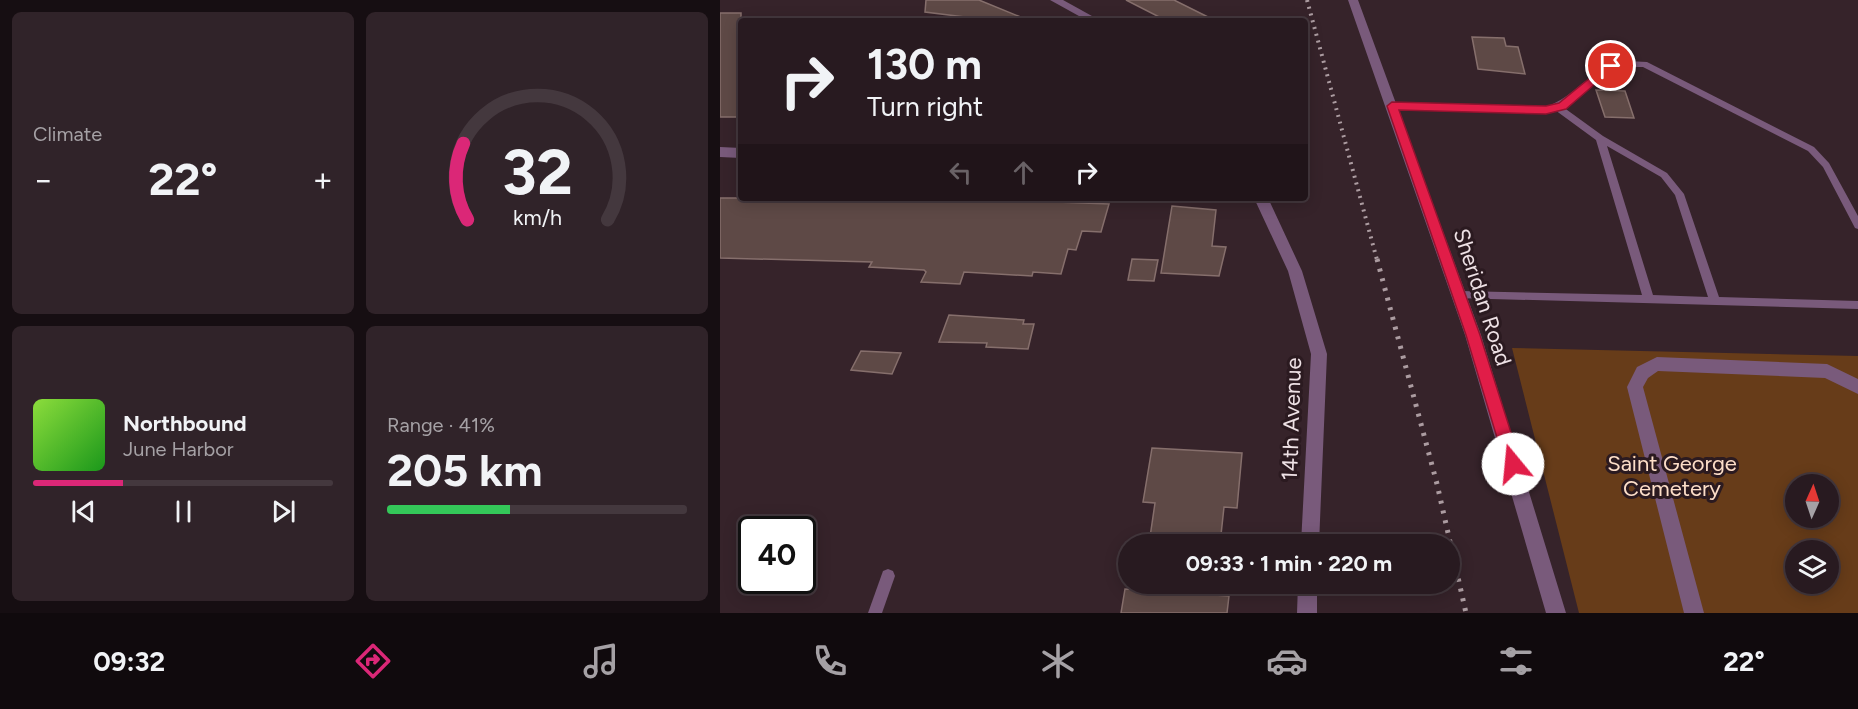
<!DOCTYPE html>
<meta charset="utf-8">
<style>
body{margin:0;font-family:Figtree,sans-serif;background:#302329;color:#f1f3f6;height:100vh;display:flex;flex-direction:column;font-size:22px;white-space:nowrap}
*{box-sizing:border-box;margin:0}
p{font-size:20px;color:#a5a1a5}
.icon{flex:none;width:33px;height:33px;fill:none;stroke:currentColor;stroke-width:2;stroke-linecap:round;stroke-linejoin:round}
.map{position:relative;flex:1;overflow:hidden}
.sheet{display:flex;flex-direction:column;gap:12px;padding:12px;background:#160e12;width:720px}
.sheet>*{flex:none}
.top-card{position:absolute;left:18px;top:18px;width:570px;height:183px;border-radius:6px;box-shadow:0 3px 15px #0003,0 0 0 2px #44383e;background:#281a20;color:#f1f3f6;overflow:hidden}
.needle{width:39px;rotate:3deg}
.controls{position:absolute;left:1065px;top:474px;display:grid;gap:12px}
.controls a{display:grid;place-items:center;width:54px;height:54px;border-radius:50%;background:#281a20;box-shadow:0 3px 15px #0003,0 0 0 2px #44383e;font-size:30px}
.speed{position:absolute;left:18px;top:516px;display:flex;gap:12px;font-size:30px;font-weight:700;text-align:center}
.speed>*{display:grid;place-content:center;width:78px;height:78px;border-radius:50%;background:#281a20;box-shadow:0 3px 15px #0003,0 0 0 2px #44383e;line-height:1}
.speed .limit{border:3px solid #111;border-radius:9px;background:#fff;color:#111}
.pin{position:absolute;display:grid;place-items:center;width:51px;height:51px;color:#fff;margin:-26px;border:3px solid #fff;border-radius:50%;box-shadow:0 2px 6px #0007}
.me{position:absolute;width:66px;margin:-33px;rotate:343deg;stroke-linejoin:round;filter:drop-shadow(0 0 4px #0008)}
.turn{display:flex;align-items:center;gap:21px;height:126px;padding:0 30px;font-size:27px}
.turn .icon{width:78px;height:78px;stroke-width:2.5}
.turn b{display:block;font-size:42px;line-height:51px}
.lanes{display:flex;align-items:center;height:57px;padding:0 30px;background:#0003;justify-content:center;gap:30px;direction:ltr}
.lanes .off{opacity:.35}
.big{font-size:45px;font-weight:700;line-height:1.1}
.sheet .card{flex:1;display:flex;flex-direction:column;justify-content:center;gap:9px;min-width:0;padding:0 21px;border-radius:9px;background:#302329}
.sheet .dial{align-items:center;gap:0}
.dial svg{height:156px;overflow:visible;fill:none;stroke:#44383e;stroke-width:7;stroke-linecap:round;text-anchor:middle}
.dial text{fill:#f1f3f6;stroke:none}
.song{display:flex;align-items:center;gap:18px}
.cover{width:72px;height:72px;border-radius:9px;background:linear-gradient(135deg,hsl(90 70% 55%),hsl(120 70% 35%))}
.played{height:6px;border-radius:3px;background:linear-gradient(90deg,#db2777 30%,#44383e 30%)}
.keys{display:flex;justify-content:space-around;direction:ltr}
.heat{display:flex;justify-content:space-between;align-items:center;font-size:33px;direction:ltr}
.charge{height:9px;border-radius:4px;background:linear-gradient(90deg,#34c759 41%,#44383e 0)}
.sheet .tiles{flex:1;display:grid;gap:12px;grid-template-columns:repeat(2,1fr)}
.trip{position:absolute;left:398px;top:534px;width:342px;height:60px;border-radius:30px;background:#281a20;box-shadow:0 3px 15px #0003,0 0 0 2px #44383e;font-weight:700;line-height:60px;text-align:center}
.tabs{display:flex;height:96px;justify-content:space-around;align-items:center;background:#100a0d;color:#a5a1a5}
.tabs .icon{width:42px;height:42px}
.tabs .active{color:#db2777}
.tabs b{font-size:27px;color:#f1f3f6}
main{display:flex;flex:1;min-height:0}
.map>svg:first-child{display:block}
</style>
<main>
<section class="sheet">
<div class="tiles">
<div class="card"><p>Climate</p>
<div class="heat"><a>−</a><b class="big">22°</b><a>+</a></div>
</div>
<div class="card dial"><svg viewBox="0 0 100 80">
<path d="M14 69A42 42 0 1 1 86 69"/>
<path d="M14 69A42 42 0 0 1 12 30" stroke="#db2777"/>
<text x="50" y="56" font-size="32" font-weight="700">32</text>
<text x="50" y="72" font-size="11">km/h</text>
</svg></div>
<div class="card">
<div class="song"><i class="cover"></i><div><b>Northbound</b><p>June Harbor</p></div></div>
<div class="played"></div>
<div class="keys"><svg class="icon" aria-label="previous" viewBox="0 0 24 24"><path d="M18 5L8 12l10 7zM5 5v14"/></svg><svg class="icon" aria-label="pause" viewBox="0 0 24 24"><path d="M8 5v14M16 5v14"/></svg><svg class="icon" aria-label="next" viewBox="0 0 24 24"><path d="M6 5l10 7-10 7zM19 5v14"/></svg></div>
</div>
<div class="card"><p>Range · 41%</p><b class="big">205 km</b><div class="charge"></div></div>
</div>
</section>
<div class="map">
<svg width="1138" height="613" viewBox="0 0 1138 613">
<rect width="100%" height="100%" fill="#36232a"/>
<path fill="#673c19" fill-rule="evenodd" d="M792,348l346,8v257h-279zM1076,484h32v34h-32zM1076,550h32v34h-32z"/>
<g fill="#5e4946" stroke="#866f6c" stroke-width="1.5">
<path d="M206,0h53l44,18v3h-26l-72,-9z"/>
<path d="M406,0h48l42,21h-49z"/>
<rect x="0" y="13" width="21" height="104"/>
<path d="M752,37l32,1 2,8 12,1 7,27 -47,-5z"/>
<path d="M876,90l29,1 9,27 -29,-1z"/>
<path d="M0,198h227l162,6 -8,28 -19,-1 -6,19 -8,-1 -7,25 -28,-2 -1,4 -68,-4 -4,12 -39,-2 5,-10 -2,-2 -55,-3 3,-5 -152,-4z"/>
<path d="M452,206l44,4 -4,36 14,1 -7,29 -58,-3z"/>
<path d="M412,259l26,1 -4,21 -26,-1z"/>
<path d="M229,315l75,5 -1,4h11l-6,25 -42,-2 1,-4 -48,-1z"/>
<path d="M141,351l40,2 -9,21 -41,-4z"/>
<path d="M432,448l90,5 -5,55 -13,-1 -4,37h-71l6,-41 -12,-1z"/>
<path d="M423,584h73l-1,11 14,1 -2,17h-106l4,-24 17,1z"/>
</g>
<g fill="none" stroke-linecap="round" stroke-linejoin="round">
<g fill="#795a7b" fill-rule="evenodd">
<path d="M907,61l20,1 167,85 15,16 29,53v13l-3,-1 -32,-61 -15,-16 -165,-84c-41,-2 -48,22 -80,40l40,29 64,37 17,21 35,103 139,4v8l-402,-11 -1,-3 1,-3 4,-1 182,4 -46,-155 -41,-30 -9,3 -154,-4 -4,-3 1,-2 156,3c24,-8 35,-24 56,-37 8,-5 17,-7 26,-9zM887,146l54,31 14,18 33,102 -55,-2z"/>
<path d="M168,569l5,2 2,5 -13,37h-14l15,-42z"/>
</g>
<g fill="#795a7b" fill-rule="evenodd">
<path d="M330,0h13l38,21h-13z"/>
<path d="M0,147l21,1v10l-21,-1z"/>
<path d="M534,198h14l34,73 25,83 -8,190h-18l10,-190 -23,-83z"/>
<path d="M937,357l170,7 31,15v15l-33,-16 -167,-7 -10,7 -5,9 61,226h-20l-57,-226 10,-20z"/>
<path d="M578,584h19v29h-20z"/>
</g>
<path fill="#795a7b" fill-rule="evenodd" d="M628,0h10l123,335 85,278h-20l-81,-278z"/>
<path stroke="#ac9ca1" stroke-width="4" stroke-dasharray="2 5" stroke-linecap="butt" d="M587,0l70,260"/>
<path stroke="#ac9ca1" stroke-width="5" stroke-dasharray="3 7" stroke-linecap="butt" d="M657,259l60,225 29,129"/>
</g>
<path fill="#e11d48" stroke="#92132f" stroke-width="1.5" d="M887,64l9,2 -50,43 -20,5 -147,-4 81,225 41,129 -2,5 -6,2 -5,-2 -3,-5 -39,-129 -79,-229 5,-4 154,4 13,-3z"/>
<g text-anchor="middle" stroke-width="6" stroke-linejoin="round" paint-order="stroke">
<g font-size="22" fill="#eee1e5" stroke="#2b1a20">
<text transform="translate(763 297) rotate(72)" y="8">Sheridan Road</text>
<text transform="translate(571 419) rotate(-88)" y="8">14th Avenue</text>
</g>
<g font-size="22" fill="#fddec8" stroke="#2b1a20">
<text x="952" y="471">Saint George<tspan x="952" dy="25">Cemetery</tspan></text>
</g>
</g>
</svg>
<div class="controls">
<a><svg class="needle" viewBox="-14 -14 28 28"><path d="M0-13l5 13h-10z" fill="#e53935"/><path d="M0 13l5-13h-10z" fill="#a5a1a5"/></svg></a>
<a><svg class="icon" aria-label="layers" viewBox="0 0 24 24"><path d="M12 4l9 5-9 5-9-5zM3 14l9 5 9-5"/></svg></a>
</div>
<div class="speed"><div class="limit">40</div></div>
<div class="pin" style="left:891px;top:66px;background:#d93025"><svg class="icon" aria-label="arrive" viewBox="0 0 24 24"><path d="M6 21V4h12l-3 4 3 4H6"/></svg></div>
<svg class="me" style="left:793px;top:464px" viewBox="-20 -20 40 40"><circle r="19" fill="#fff"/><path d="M0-13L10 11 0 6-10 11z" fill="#e11d48"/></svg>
<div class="trip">09:33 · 1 min · 220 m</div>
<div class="top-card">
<div class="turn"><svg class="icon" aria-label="right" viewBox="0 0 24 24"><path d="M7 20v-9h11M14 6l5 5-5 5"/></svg><div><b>130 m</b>Turn right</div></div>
<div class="lanes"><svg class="icon off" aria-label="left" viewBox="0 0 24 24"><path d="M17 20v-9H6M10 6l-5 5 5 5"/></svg><svg class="icon off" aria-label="ahead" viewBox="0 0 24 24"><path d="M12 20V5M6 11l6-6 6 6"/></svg><svg class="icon" aria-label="right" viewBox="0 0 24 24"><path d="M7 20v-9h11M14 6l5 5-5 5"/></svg></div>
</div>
</div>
</main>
<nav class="tabs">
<b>09:32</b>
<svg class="icon active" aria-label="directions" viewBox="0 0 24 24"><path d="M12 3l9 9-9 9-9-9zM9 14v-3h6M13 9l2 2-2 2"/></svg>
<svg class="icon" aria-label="music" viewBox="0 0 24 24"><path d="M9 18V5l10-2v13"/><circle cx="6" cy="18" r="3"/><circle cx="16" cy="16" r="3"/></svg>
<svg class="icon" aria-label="phone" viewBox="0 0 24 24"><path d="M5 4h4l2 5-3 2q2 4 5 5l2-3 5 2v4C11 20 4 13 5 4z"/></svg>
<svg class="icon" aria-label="climate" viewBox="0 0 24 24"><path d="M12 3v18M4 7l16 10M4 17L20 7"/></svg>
<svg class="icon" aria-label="car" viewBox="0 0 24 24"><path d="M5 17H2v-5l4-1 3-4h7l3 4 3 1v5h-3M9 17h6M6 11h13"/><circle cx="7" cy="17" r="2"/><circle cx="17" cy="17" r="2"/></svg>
<svg class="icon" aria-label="filters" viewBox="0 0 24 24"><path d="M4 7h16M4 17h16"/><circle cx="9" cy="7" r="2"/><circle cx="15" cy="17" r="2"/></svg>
<b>22°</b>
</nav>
